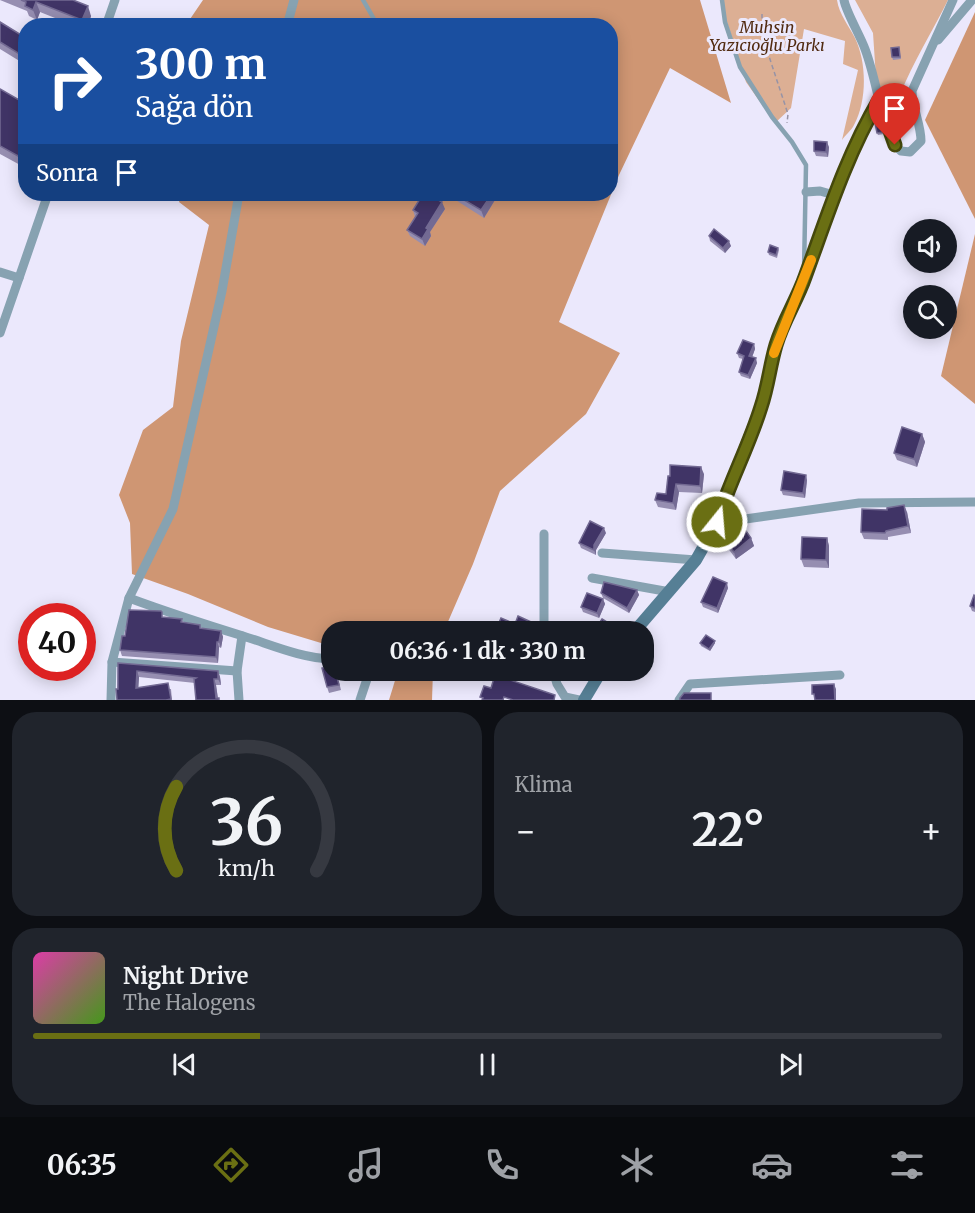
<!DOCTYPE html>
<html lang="tr">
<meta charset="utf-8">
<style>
body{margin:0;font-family:Merriweather,serif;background:#20242c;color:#f1f3f6;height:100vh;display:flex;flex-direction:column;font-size:22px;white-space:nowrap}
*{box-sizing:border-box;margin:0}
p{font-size:20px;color:#9ea1a6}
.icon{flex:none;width:33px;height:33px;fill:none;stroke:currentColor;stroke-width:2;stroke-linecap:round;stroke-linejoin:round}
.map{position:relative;height:700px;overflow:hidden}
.sheet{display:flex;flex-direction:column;gap:12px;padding:12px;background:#0d0f14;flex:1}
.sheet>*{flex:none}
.top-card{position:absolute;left:18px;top:18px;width:600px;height:183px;border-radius:24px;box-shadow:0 3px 15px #0003;background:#1a4fa0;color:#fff;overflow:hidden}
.fabs{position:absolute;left:903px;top:219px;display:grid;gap:12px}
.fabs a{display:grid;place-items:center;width:54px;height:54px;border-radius:50%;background:#171b24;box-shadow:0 3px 15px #0003;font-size:30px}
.speed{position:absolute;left:18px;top:603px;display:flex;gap:12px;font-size:30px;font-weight:700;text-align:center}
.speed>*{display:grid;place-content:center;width:78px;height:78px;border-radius:50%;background:#171b24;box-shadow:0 3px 15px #0003;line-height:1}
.speed .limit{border:9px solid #d22;background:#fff;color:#111}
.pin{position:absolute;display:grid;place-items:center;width:51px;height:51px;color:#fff;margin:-62px -26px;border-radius:50% 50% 50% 0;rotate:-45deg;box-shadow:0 0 6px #0007}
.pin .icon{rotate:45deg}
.me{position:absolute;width:66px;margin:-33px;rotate:17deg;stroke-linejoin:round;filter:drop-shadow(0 0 4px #0008)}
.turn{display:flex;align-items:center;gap:21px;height:126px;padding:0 18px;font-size:27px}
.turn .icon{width:78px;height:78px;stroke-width:2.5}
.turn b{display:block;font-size:42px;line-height:51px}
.then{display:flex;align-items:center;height:57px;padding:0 18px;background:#0003;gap:12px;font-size:22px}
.big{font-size:45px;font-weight:700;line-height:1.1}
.sheet .card{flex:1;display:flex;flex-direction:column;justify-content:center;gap:9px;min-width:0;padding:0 21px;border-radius:24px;background:#20242c}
.sheet .dial{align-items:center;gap:0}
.dial svg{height:156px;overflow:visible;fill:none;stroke:#363941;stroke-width:7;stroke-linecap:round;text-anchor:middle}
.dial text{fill:#f1f3f6;stroke:none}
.song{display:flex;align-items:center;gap:18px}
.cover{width:72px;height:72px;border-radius:9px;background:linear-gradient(135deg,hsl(320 70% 55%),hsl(100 70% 35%))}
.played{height:6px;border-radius:3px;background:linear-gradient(90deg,#6a6f13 25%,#363941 25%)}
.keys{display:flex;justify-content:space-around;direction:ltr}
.heat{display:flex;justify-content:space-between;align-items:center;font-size:33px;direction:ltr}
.sheet .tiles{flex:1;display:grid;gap:12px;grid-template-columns:1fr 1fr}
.card:last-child{grid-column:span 2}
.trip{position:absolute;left:321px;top:621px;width:333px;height:60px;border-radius:24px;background:#171b24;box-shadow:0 3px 15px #0003;font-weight:700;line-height:60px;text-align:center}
.tab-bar{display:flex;height:96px;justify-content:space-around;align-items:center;background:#090b0e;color:#9ea1a6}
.tab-bar .icon{width:42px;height:42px}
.tab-bar .selected{color:#6a6f13}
.tab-bar b{font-size:27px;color:#f1f3f6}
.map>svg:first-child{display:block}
</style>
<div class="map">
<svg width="975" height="700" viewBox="0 0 975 700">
<rect width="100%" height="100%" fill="#ebe8fc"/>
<g fill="#dcaf94">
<path d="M720,0h117c2,14 12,26 18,38 12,25 12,63 -1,87 -3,6 -9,10 -12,15l16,-70 -15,-6 2,-23 -41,-12 -13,79 -16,15 -29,-41z"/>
<path d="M855,0h93c-16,32 -35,62 -48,95l-23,-2 -4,-60z"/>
</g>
<g fill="#cf9673">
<path d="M203,0h497l31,103 -61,-35 -51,107 -60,147 61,31 -34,61 -86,77 -27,73 -29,67 -112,1 -1,14 -63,-19 -80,-33 -56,-20 -2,-51 -11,-28 24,-65 30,-23 8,-66 28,-116 -30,-23 2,-8h429v-168l-424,-1z"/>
<path d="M975,12v207l-50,-99z"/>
<path d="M975,234v170l-34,-28z"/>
<path d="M398,671h35l-1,29h-43z"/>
</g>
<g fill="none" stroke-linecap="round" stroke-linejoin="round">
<path stroke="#9693a6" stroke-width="1.5" stroke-dasharray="4.5 3" stroke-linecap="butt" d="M762,14v21l26,79 -1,9"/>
<g stroke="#87a2b1" stroke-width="4.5">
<path d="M363,0l15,26"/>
<path d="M722,0l3,22 15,45 32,50 20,25 14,23 -2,106"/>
</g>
<g stroke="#87a2b1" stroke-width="9">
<path d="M844,0c2,12 16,35 21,49 6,16 10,34 14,51"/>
<path d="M106,26l9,-26"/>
<path d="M287,26l7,-26"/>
<path d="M938,40l34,-40"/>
<path d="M806,192l14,-1 14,4"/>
<path d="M0,272l19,6"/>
<path d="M804,280c22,-62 42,-124 75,-180l16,45 6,6 9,1 11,-11c0,-17 -9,-33 -9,-50l41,-91"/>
<path d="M0,333l48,-139"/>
<path d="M717,523l142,-20 116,-1"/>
<path d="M602,553l94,7"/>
<path d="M592,578l78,14"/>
<path d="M129,598c38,14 75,26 114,38 29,9 58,22 89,23"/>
<path d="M544,632v-98"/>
<path d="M112,662l125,9"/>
<path d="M553,670l4,14 8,13 14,3"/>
<path d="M111,700l1,-38 17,-64 44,-89 49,-218 17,-97"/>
<path d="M239,700l-2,-29 5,-35"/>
<path d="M360,700l10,-30"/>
<path d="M679,700l11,-16 150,-9"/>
</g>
<g stroke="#567f95" stroke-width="12">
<path d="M634,632l62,-72 21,-37 7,-22 37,-94 15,-64 28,-63"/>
<path d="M584,700l18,-30"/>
</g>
</g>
<g fill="#968eb1">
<path d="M0,0h73l18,16 -3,10h-13l-35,-14 -3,8 -8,-4 -2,-5z"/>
<path d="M0,22l26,16v27l-26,-16z"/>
<path d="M899,47l2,12 -8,1 -1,-3z"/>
<path d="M0,89l22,77 -22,-12z"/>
<path d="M880,123l4,11 -6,1 -1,-2z"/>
<path d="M829,147l-1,10 -12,-1 -2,-5z"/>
<path d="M452,194h46v1l-14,23 -30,-19z"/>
<path d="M445,209l-15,23 1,4 -6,10 -15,-10 -3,-6 8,-13 -2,-7z"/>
<path d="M709,236l22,10 -6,7 -15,-12z"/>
<path d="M778,248l1,2 -2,8 -8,-3 -1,-3z"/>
<path d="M754,344l1,5 -3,8 5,6 -7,16 -9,-3 -2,-4 4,-13 -4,-1 -2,-5z"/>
<path d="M922,434l3,8 -8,25 -20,-7 -3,-7z"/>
<path d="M704,474l-2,19 -23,-1 -3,18 -18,-3 -3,-7 11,-6 2,-18z"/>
<path d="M807,480l-2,18 -22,-3 -2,-5z"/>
<path d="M907,512l4,21 -23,4v3l-24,-1 -3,-7z"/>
<path d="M606,533l-10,17v5l-15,-7 -2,-5z"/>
<path d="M721,535l30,3 3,8 -18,13 -12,-16z"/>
<path d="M827,538l2,8v22l-25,-1 -3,-8z"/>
<path d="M728,588l-10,25 -15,-6 -2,-5z"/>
<path d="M637,590l2,5 -10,18 -26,-15 -2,-5z"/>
<path d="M975,596v16l-3,-1 -2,-5z"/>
<path d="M603,599l2,5 -6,14 -16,-6 -2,-5z"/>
<path d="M164,617l18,2 1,3 19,6 19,3 2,6 -2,11 -2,-1 -1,16 -96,-7 -2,-6 5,-14z"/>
<path d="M700,643h15l-5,8 -9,-5z"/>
<path d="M118,663l100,8 2,6 1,8h-5l2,13 -23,-15 -56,-6 -1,11 33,1 1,11h-55z"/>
<path d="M336,670l5,20 -12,3 -2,-6z"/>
</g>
<g fill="#736a93">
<path d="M36,2l4,10 -3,8 -4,-10z"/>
<path d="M88,6l3,10 -3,10h-4l-2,-6z"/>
<path d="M26,133v27l-4,6 -4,-10 4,-17z"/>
<path d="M827,142l2,5 -1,10 -2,-5z"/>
<path d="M492,194h6v1l-14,23 -3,-8z"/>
<path d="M442,202l3,7 -15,23 1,4 -6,10 -3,-7 4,-11z"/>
<path d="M729,241l2,5 -6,7 -2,-5z"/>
<path d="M754,344l1,5 -4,11 -2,-4z"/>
<path d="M756,358l1,5 -7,16 -2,-4z"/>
<path d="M922,434l3,8 -8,25 -3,-8z"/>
<path d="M701,467l3,7 -2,19 -2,-7z"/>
<path d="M806,475l1,5 -2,18 -2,-5z"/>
<path d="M676,484l3,8 -3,18 -3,-7z"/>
<path d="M904,505l3,7 4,21 -3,-7z"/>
<path d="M604,528l2,5 -10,17v5l-2,-5v-5z"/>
<path d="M751,538l3,8 -18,13 -2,-7z"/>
<path d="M827,538l2,8v22l-3,-8z"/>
<path d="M727,583l1,5 -10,25 -1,-5z"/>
<path d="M637,590l2,5 -10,18 -2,-5z"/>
<path d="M603,599l2,5 -6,14 -2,-5z"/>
<path d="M531,622l3,7 -2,3h-5z"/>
<path d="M221,631l2,6 -2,11 -2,-6z"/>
<path d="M715,641v2l-5,8 -1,-2z"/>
<path d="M217,642l2,5 -1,16 -2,-6z"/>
<path d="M137,671l2,6 -1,17 -2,-6z"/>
<path d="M218,671l2,6 1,8 -3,-6z"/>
<path d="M214,679l2,6 2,15h-1z"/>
<path d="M834,684l2,5v11h-1z"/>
</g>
<g fill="#403466" stroke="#736a93" stroke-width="1.5">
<path d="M21,0h52l15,6 -6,14 -46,-18 -3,8 -8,-4 1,-4z"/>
<path d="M0,22l26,16v20l-26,-16z"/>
<path d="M899,47l1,10h-8l-1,-9z"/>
<path d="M0,89l26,15v29l-4,6 4,2v2l-8,13 -18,-10z"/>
<path d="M875,123h5l3,9 -6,1z"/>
<path d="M814,141l13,1 -1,10 -12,-1z"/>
<path d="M423,194h5l14,8 -16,26 2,1 -6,10 -15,-9 11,-17 -5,-3z"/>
<path d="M454,194h38l-11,16z"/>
<path d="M714,229l15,12 -6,7 -14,-12z"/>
<path d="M770,245l8,3 -2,7 -8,-3z"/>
<path d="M743,340l11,4 -5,12 7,2 -8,17 -9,-3 5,-16 -7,-3z"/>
<path d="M902,427l20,7 -8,25 -20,-6z"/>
<path d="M670,465l31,2 -1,19 -24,-2 -3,19 -18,-3 2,-7 9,1 2,-18h2z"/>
<path d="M784,471l22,4 -3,18 -22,-3z"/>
<path d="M904,505l4,21 -22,5 -1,2 -24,-1 1,-23 25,1v-2z"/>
<path d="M590,521l14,7 -10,17v5l-15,-7z"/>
<path d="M739,521l12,17 -17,14 -13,-17z"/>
<path d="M802,537l25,1 -1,22 -25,-1z"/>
<path d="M713,577l14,6 -10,25 -16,-6z"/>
<path d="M604,582l33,8 -10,18 -26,-15z"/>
<path d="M587,593l16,6 -6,14 -16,-6z"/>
<path d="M974,595l1,1v12l-5,-2z"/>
<path d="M129,610l32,1 1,1v5l20,2 -1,3 19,3v3l21,3 -2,11h-2l-1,15 -96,-7 2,-14h3z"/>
<path d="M518,616l13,6 -4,10h-32l6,-14 14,6z"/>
<path d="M602,619l13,8 -3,5h-9l-7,-4z"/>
<path d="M706,635l9,6 -6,8 -9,-6z"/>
<path d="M118,663l100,8v8h-4l2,19h3v2h-23l-2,-21 2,-1 -59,-7 -1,17 32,-5 3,16 -5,1h-49l-1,-11h2z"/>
<path d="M332,666v4h3l4,15 -12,2 -5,-19z"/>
<path d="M495,675l60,20 -1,5h-41l-9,-3 -1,3h-21l1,-2 -3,-1 4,-11 7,2z"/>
<path d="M834,684l1,16h-20l-1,-6h-2v-9z"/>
<path d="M684,693h27v7h-31v-2z"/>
</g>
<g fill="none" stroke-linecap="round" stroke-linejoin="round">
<defs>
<path id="route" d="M717,522c12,-39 32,-76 44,-115 7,-20 9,-42 15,-62 7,-24 21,-45 29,-68 22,-60 41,-121 74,-177l16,45"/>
</defs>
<use href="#route" stroke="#45480c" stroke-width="15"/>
<use href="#route" stroke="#6a6f13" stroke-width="10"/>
<path stroke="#f59e0b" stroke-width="10" d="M774,353l37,-93"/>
</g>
<g text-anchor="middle" stroke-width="6" stroke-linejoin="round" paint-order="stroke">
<g font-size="16" font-style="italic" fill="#512a10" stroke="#ebe8fc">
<text x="767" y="33">Muhsin<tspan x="767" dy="18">Yazıcıoğlu Parkı</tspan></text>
</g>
</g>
</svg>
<div class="fabs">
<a><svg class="icon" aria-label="sound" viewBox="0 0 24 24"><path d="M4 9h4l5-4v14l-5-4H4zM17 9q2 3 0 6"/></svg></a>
<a><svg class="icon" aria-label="search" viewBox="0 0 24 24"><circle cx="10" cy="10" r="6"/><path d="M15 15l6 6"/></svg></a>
</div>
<div class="speed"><div class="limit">40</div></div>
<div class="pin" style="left:895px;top:145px;background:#d93025"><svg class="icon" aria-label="arrive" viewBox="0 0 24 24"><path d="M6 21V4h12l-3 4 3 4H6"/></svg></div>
<svg class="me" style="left:717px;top:522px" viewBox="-20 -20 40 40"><circle r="17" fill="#6a6f13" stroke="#fff" stroke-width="3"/><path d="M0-11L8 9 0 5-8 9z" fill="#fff"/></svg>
<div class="trip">06:36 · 1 dk · 330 m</div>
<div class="top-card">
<div class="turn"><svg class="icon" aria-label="right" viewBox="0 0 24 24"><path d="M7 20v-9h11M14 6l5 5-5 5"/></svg><div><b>300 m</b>Sağa dön</div></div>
<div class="then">Sonra<svg class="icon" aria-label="arrive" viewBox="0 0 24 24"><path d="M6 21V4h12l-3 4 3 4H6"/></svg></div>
</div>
</div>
<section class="sheet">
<div class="tiles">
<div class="card dial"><svg viewBox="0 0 100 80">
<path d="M14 69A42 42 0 1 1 86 69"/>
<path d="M14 69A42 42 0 0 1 14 26" stroke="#6a6f13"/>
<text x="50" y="56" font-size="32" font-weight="700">36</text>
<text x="50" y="72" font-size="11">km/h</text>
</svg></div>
<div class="card"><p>Klima</p>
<div class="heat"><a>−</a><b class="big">22°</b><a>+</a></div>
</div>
<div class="card">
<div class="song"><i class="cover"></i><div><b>Night Drive</b><p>The Halogens</p></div></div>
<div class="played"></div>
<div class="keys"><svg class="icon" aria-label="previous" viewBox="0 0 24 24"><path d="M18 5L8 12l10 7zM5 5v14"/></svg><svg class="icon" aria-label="pause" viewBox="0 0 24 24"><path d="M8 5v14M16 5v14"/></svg><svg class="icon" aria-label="next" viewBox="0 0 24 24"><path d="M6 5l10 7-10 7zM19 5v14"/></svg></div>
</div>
</div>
</section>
<nav class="tab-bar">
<b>06:35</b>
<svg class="icon selected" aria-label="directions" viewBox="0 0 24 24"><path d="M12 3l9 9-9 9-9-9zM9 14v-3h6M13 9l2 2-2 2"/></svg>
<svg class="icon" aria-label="music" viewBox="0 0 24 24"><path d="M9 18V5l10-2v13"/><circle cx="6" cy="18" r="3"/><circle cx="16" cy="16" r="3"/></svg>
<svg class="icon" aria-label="phone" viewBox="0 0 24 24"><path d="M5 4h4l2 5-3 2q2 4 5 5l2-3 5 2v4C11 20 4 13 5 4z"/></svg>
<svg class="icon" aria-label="climate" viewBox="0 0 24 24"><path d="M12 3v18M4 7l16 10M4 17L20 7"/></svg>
<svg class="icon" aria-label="car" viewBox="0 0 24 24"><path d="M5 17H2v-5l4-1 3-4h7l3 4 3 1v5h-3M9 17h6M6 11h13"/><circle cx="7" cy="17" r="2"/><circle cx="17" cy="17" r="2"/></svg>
<svg class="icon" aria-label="filters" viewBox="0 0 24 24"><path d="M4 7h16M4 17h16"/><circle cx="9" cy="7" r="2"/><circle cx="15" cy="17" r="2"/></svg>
</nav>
